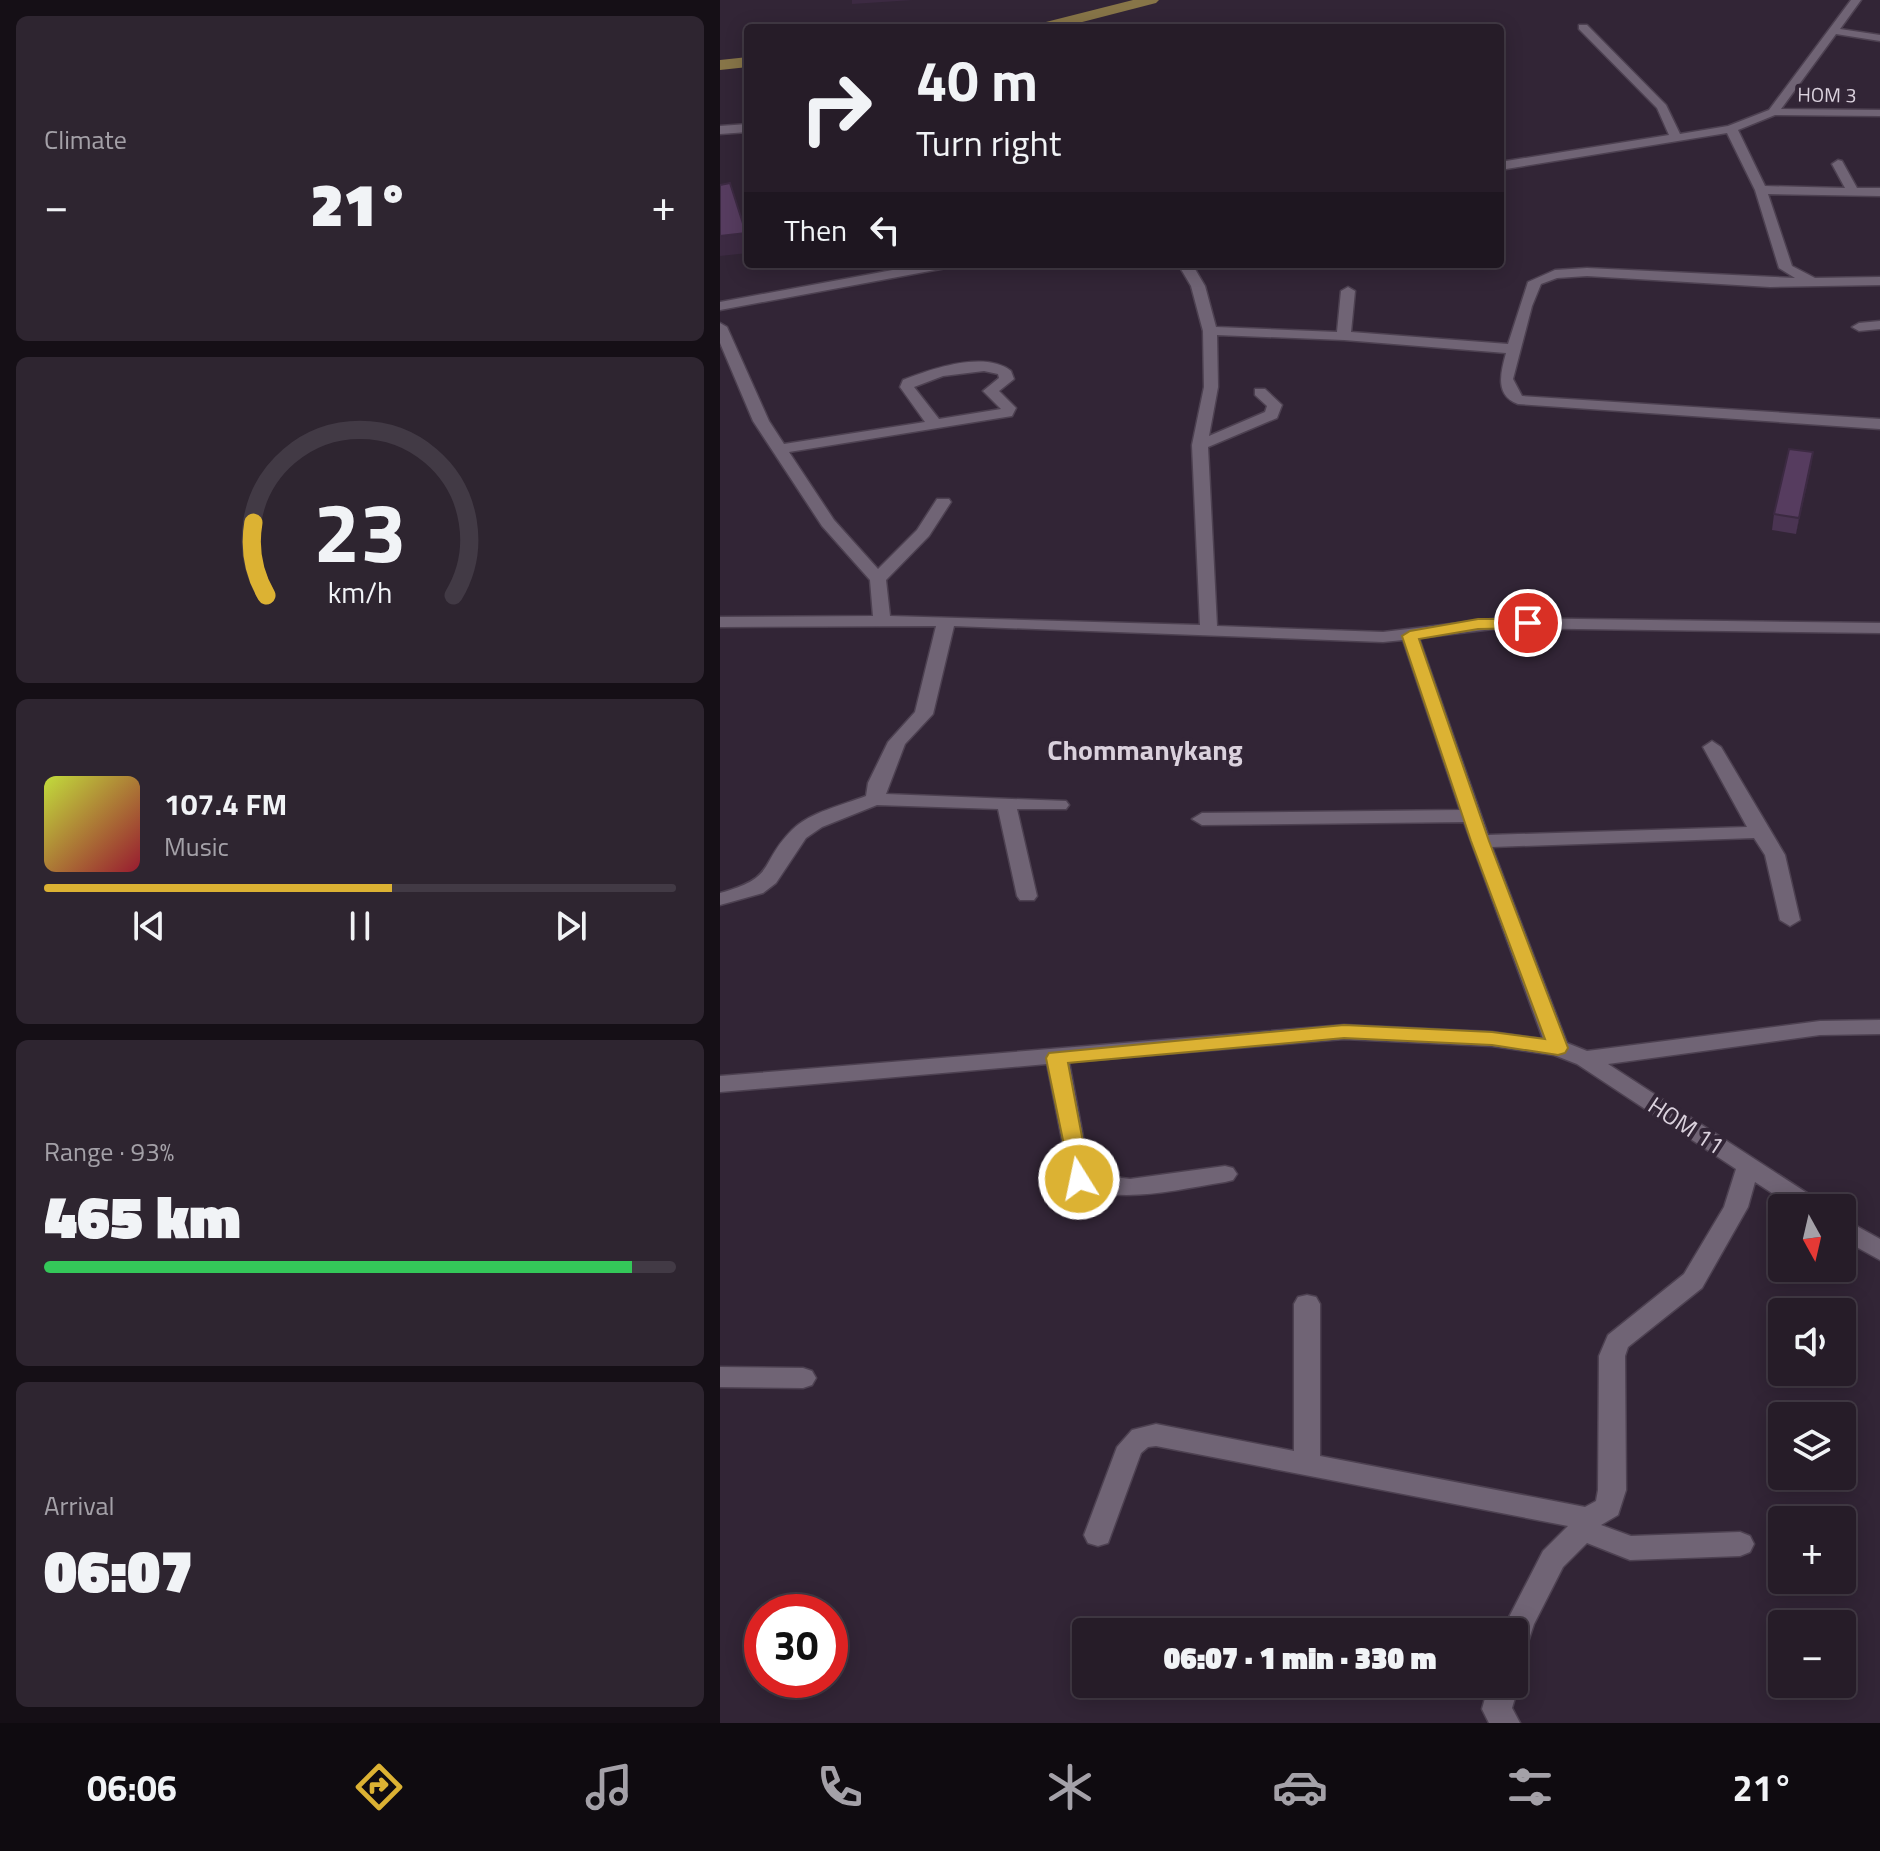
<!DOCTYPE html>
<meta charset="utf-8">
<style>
body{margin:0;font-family:"Titillium Web",sans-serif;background:#2e2530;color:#f1f3f6;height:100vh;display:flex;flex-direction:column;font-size:30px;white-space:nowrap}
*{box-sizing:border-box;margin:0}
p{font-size:26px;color:#a4a1a8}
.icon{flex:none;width:44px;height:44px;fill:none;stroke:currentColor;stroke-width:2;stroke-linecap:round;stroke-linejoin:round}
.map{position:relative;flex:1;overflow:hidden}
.sheet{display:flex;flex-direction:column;gap:16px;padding:16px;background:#150f16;width:720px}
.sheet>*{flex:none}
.top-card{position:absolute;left:24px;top:24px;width:760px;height:244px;border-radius:8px;box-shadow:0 4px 20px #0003,0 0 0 2px #423a45;background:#261c28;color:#f1f3f6;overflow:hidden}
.needle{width:52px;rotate:172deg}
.tools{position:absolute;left:1048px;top:1194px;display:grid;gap:16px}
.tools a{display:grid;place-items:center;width:88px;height:88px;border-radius:8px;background:#261c28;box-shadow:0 4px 20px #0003,0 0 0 2px #423a45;font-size:40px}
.speed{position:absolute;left:24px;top:1594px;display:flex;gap:16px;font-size:40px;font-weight:700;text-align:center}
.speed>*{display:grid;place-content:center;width:104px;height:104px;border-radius:50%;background:#261c28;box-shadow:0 4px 20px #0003,0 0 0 2px #423a45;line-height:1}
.speed .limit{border:12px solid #d22;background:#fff;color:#111}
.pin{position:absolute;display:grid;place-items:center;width:68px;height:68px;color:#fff;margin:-34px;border:4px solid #fff;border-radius:50%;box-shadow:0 2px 8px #0007}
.me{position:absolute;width:88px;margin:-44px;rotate:350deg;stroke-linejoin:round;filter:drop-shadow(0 0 6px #0008)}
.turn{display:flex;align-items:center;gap:28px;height:168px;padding:0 40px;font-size:36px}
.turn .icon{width:104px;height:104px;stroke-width:2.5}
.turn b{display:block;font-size:56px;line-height:68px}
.then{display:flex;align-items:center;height:76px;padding:0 40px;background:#0003;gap:16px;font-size:30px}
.big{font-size:60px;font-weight:800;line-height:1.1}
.sheet .widget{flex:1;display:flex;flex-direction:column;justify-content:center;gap:12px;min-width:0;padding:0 28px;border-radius:12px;background:#2e2530}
.sheet .dial{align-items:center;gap:0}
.dial svg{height:208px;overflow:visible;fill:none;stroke:#423a45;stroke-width:7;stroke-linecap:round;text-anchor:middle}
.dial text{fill:#f1f3f6;stroke:none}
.song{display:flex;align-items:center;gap:24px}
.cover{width:96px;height:96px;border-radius:12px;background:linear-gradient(135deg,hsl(70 70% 55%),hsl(350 70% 35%))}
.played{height:8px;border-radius:4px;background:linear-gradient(90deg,#dcb233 55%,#423a45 55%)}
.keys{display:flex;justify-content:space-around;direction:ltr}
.heat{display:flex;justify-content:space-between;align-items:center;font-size:44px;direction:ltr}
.charge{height:12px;border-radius:6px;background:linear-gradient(90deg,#34c759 93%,#423a45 0)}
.trip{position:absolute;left:352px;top:1618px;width:456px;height:80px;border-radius:8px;background:#261c28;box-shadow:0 4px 20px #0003,0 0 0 2px #423a45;font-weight:800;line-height:80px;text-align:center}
.menu{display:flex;height:128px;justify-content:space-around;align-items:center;background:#0f0b10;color:#a4a1a8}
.menu .icon{width:56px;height:56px}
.menu .on{color:#dcb233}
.menu b{font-size:36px;color:#f1f3f6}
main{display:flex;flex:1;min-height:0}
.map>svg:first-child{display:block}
</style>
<main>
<section class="sheet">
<div class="widget"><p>Climate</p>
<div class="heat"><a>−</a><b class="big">21°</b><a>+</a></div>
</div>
<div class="widget dial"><svg viewBox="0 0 100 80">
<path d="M14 69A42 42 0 1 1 86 69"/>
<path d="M14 69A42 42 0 0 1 9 41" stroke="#dcb233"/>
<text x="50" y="56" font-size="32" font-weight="700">23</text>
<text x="50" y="72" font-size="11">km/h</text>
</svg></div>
<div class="widget">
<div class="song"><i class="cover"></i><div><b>107.4 FM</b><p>Music</p></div></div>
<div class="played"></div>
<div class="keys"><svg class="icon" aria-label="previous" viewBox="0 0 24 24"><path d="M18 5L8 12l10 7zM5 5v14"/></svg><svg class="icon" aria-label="pause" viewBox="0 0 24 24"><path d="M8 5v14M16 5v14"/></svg><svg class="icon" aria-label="next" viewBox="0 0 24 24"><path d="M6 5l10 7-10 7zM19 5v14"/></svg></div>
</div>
<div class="widget"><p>Range · 93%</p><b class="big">465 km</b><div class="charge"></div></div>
<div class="widget"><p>Arrival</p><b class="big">06:07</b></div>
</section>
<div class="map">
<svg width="1160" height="1723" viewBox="0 0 1160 1723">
<rect width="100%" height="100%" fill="#322536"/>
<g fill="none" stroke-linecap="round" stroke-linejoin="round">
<g fill="#877548" fill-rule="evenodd">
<path d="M413,0h26l-3,3 -97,25h-27l2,-3z"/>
<path d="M28,57v10l-28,3v-10z"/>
</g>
<defs>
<g id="minor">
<path d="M1131,0h10l-21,29 40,6v6l-44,-7 -55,75 99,1v6l-105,-1 -37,15 27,56 80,2 -13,-24 6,-4 4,1 15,27h23v8l-112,-2 24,72 23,12 65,-1v8l-110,2 -183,-11 -30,2 -16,6 -9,22 -19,73 9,17 358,23v10l-362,-25c-24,-9 -17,-32 -12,-51l-162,-13 -127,-5 1,52 -9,49 56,-24 2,-6 -12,-11v-6h10l17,16 -5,13 -69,29 9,179 166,6 118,-14 379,5v10l-379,-5 -82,10 69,197 259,-8 -44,-80 9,-6 9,6 64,108 15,65 -10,6 -10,-6 -15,-65 -11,-17 -262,9 75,196 20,8 233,-30 60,-1v14l-60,1 -212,29 213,138 4,6h-30l-40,-26 -7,25 -46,81 -74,59 -3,9 1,134 -8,25 -17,10 30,11 109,-4 10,4 4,8 -4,8 -10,4 -110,4 -43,-17 -24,24 -29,57 -10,30 -10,4v-26h-11l3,-9 37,-72 25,-25 -412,-80 -8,1 -7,6 -33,90 -10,3 -10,-3 -4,-8 33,-88 15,-17 24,-6 138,27v-147l4,-7 9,-2 9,2 4,7v152l265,51 11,-6 2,-11 1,-134 9,-21 76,-61 40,-67 12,-38 -159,-105 -23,-9 -62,-9 -148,-7 -275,23 21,112 40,5 95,-13 8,2 4,6 -4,6 -8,2c-52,8 -104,23 -154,3l-24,-121 -327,28v-16l624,-51 148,7 51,7 -79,-217 -262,3 -10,-6 10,-6 258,-3 -57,-170 -20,2 -429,-16 -21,88 -28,30 -19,50 180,7 3,4 -3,4h-49l20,87 -3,4h-14l-3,-4 -19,-87 -121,-4 -55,22 -16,11 -30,45 -13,10 -43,12v-12c58,-16 38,-29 72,-63 18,-18 51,-25 74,-34l2,-13 20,-41 27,-30 21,-86 -216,1v-10l153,-1 -3,-36 -48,-54 -69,-105 -33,-78v-20l7,4 42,94 15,23 141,-22 -25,-35 3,-7c28,-11 82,-30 108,-9l3,8 -15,12 17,17 -4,8 -223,36 45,68 44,49 39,-39 20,-31h12l2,3 -22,34 -43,44 4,36 310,9 -8,-180 12,-58 -1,-56 -12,-45 -13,-22h14l13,22 11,41 121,5 4,-41 7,-4 7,4 -4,41 157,12 20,-62 27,-12 32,-2 208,10 -16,-10 -24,-78 -28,-57 -227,37v-8l169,-27 -12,-27 -78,-79v-4h8l79,80 14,29 48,-8 41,-16zM264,371l14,3 1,4 -16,13 18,18 -62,10 -25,-32 29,-11z"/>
<path d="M28,124v8l-28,2v-8z"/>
<path d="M205,264h28l-7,4 -226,42v-8z"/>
<path d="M1160,321v8l-21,2 -7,-4 7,-4z"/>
<path d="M1122,1218l38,21v21l-38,-21z"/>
<path d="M0,1367l83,1 9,3 4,7 -4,7 -9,3 -83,-1z"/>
<path d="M794,1675l5,9 -7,24 8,15h-31l-7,-14 7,-25h25z"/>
</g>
</defs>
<use href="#minor" stroke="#4d4151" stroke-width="3"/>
<use href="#minor" fill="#706475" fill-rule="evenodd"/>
</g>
<path fill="#4a3452" d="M1093,452l-17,82 -24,-4 2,-16z"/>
<g fill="#3c2a42">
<path d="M132,0h61l-61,4z"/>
<path d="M26,233l2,20 -28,3v-20z"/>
<path d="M1093,452l-2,16 -15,66 3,-16z"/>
</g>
<g fill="#563c5f" stroke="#3c2a42" stroke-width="2">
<path d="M10,183l16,50 -26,3v-51z"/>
<path d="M1069,449l24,3 -14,66 -25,-4z"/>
</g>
<path fill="#dcb233" stroke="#8f7421" stroke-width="2" d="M758,619h50l8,4 -8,5 -50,1 -59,10 70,202 79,207 -3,5 -7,2 -66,-10 -148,-7 -276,25 22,116 -3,5h-15l-26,-126 3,-5 295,-28 148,7 53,7 -74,-198 -69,-205 8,-5z"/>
<g text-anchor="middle" stroke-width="8" stroke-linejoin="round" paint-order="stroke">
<g font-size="20" fill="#dad1dd" stroke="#322536">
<text transform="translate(1107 95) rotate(1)" y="7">HOM 3</text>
</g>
<g font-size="24" fill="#dad1dd" stroke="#322536">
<text transform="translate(966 1126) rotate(33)" y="8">HOM 11</text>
</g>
<g font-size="28" font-weight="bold" fill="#dad1dd" stroke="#322536">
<text x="425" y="760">Chommanykang</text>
</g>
</g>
</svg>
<div class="tools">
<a><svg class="needle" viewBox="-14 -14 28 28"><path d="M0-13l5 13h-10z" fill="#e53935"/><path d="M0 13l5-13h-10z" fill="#a4a1a8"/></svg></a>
<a><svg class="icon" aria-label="sound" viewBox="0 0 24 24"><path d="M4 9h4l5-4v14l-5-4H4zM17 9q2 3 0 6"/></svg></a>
<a><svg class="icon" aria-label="layers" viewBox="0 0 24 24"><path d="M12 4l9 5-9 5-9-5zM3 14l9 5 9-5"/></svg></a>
<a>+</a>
<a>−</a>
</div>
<div class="speed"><div class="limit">30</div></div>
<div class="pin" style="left:808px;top:623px;background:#d93025"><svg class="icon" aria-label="arrive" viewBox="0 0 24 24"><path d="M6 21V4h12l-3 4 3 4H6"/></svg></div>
<svg class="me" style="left:359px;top:1179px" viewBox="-20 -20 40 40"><circle r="17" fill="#dcb233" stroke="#fff" stroke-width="3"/><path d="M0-11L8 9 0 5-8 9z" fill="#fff"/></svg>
<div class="trip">06:07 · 1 min · 330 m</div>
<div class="top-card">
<div class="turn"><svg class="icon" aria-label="right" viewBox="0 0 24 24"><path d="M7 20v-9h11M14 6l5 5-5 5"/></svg><div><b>40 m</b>Turn right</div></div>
<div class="then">Then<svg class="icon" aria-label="left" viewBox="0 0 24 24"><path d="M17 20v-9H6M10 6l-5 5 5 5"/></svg></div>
</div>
</div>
</main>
<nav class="menu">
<b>06:06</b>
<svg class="icon on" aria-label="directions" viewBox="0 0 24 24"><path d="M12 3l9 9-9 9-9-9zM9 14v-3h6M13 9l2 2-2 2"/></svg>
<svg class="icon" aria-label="music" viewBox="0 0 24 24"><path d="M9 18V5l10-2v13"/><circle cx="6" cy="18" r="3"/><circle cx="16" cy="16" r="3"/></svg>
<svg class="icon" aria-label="phone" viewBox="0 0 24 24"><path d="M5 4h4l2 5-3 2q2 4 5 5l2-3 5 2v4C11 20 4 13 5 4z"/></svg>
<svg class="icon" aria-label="climate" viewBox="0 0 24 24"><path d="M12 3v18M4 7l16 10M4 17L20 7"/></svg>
<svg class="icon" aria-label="car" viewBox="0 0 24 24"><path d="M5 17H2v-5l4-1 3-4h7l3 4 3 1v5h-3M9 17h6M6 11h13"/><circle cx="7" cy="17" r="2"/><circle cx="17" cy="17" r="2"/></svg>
<svg class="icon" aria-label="filters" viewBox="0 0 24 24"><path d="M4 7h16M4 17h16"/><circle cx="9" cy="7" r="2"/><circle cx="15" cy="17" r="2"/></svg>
<b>21°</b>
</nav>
